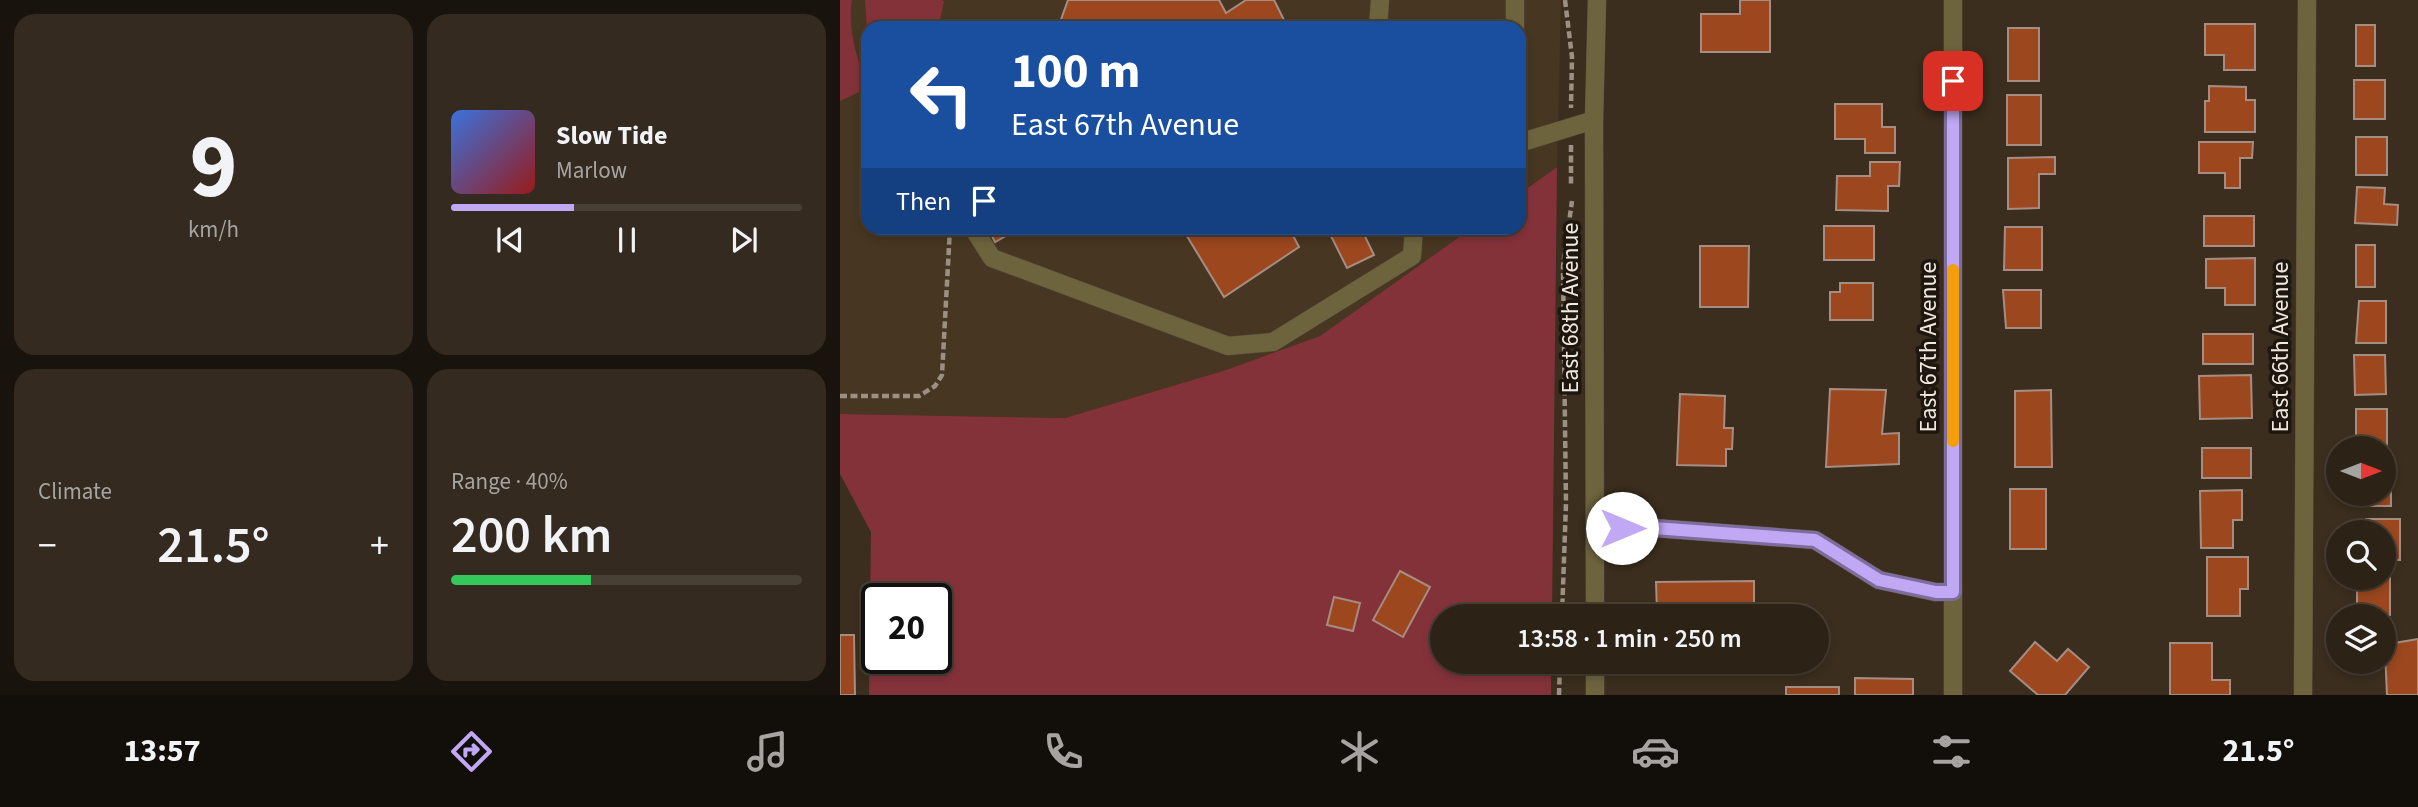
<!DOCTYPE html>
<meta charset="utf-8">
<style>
body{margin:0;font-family:"Source Sans 3",sans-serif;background:#342a1f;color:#f1f3f6;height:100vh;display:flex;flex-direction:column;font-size:26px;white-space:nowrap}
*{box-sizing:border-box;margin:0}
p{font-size:23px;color:#a6a4a1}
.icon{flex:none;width:38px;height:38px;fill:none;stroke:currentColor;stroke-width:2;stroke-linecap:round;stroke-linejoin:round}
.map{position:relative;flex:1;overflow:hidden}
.sheet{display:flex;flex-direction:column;gap:14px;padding:14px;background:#18130c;width:840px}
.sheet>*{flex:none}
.top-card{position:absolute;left:21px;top:21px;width:665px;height:214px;border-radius:21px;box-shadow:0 4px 10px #0003,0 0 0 2px #483f35;background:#1a4fa0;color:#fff;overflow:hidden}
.needle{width:46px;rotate:90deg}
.fabs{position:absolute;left:1486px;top:436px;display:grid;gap:14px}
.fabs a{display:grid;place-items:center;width:70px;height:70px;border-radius:50%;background:#2c2216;box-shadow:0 4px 10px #0003,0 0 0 2px #483f35;font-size:35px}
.speed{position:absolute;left:21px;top:583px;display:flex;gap:14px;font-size:35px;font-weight:700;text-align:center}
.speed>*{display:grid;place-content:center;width:91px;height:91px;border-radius:50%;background:#2c2216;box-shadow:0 4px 10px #0003,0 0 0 2px #483f35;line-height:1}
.speed .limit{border:4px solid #111;border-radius:10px;background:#fff;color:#111}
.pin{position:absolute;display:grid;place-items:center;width:60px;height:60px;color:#fff;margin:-30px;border-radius:14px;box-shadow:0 4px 10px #0006}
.me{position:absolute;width:77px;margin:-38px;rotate:90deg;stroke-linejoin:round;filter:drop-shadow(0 0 5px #0008)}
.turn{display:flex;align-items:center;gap:24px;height:147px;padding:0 35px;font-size:32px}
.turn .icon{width:91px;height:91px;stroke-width:2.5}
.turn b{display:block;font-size:49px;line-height:60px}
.then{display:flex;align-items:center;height:66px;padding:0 35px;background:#0003;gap:14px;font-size:26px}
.big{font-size:52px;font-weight:600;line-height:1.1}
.sheet .tile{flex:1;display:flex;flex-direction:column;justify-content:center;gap:10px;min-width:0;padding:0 24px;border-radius:21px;background:#342a1f}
.sheet .dial{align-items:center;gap:0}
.dial b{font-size:91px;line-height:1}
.song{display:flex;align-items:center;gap:21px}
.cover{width:84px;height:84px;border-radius:10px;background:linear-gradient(135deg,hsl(220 70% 55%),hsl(0 70% 35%))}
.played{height:7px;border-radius:4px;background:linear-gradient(90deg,#c0a8f4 35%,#483f35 35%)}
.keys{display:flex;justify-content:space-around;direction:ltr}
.heat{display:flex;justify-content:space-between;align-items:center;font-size:38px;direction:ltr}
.charge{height:10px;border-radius:5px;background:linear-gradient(90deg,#34c759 40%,#483f35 0)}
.sheet .tiles{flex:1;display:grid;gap:14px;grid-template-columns:repeat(2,1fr)}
.trip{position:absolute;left:590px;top:604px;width:399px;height:70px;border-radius:35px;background:#2c2216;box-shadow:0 4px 10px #0003,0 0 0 2px #483f35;font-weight:600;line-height:70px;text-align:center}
.tabs{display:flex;height:112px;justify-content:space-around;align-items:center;background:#120e09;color:#a6a4a1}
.tabs .icon{width:49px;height:49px}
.tabs .selected{color:#c0a8f4}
.tabs b{font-size:32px;color:#f1f3f6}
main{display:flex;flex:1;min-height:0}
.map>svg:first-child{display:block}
</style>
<main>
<section class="sheet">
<div class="tiles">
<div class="tile dial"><b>9</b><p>km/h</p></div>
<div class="tile">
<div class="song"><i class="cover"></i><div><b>Slow Tide</b><p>Marlow</p></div></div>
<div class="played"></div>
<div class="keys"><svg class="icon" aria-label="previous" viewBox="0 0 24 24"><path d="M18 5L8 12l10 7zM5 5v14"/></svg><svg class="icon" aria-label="pause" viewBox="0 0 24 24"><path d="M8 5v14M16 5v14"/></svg><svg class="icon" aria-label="next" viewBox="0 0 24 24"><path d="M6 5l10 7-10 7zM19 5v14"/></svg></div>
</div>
<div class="tile"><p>Climate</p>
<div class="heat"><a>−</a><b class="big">21.5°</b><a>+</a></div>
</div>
<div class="tile"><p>Range · 40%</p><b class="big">200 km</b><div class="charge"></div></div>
</div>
</section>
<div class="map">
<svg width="1578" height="695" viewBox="0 0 1578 695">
<rect width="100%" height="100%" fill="#3b2e1e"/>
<path fill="#473621" d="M0,0h721l-4,167 -38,27v-166h-651v200h604l-152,108 -94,34 -161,48 -225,-4z"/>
<g fill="#84323a" fill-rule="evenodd">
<path d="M0,0h12c-5,29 6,62 16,88l-28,13z"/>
<path d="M25,0h77l2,2 -6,26h-70v19z"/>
<path d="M717,167l-5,449h-110v46h109v33h-682l2,-163 -31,-58v-60l225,4 161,-48 94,-34 152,-108h47v-34zM37,598h59v60h-59z"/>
</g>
<g fill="#9c471e" stroke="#a58d83" stroke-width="2">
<path d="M228,0h151l7,13 20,-13h28l14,28h-230z"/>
<path d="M900,0h30v52h-69v-38h39z"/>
<path d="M1365,24h50v46h-31v-15h-19z"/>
<rect x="1516" y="25" width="19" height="41"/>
<rect x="1168" y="28" width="31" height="53"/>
<rect x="1514" y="80" width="31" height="39"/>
<path d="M1369,86l37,1v13h9v32h-50v-31h4z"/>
<rect x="1167" y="95" width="34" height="50"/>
<path d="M995,104h47v23h13v26h-30v-14h-30z"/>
<rect x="1516" y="137" width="31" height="38"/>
<path d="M1359,142h54l-1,16h-12v30h-15v-15h-26z"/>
<path d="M1215,157v17h-16v34l-31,1v-51z"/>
<path d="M1030,162h30l-1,24h-11v25l-52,-1 1,-34h33z"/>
<path d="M1517,187l28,1 -1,16 14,1 -1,20 -42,-2z"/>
<rect x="1364" y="216" width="50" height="30"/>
<rect x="984" y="226" width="50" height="34"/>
<path d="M1165,227h37v43h-38z"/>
<path d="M148,228h32l-25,14z"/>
<path d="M342,228h107l10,19 -75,50z"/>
<path d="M487,228h34l13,27 -27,13z"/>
<rect x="1516" y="245" width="19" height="42"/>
<path d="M860,246h49l-1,61h-48z"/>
<path d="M1415,258v47h-30v-17h-19v-29z"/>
<path d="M1000,283h33v37h-43v-28h10z"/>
<path d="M1163,290h38v38h-35z"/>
<path d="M1519,301h27v42h-30z"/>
<rect x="1363" y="334" width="50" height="30"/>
<path d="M1514,355h31l1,39 -31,1z"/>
<path d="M1411,375l1,43 -52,1 -1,-43z"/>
<path d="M990,389l56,1 -4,44 17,-1v31l-73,3z"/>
<path d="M1211,390l1,77h-37v-76z"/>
<path d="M840,394l45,2 -1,32h9l-1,21h-6v17l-49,-1z"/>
<rect x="1516" y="409" width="31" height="39"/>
<rect x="1362" y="448" width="49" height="30"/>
<path d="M1544,466h7v40h-33v-12h26z"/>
<rect x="1170" y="489" width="36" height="60"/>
<path d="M1402,490v30h-9v28h-32l-1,-57z"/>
<path d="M1526,519h34v41h-16v-28h-18z"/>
<path d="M1367,557h41v32h-8v27h-33z"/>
<path d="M560,571l30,16 -27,50 -30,-17z"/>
<path d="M1544,573h6v42h-33v-37h27z"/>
<path d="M914,581v29l-97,2 -1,-30z"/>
<path d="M494,597l26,6 -7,28 -26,-6z"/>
<path d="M1544,628h9l1,15 24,-4v56h-31z"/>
<path d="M0,635h14l1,60h-15z"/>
<path d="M1195,642l22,19 11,-12 21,18 -24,28h-27l-28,-24z"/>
<path d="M1330,643h42v37h18v15h-60z"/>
<path d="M903,662h17v7h-18z"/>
<path d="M1015,678l58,1v16h-58z"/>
<rect x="946" y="687" width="53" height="8"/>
</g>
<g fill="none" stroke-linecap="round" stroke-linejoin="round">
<defs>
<g id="minor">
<path d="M675,0v28"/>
<path d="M538,28l2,-28"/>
<path d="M679,143l75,-23"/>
<path d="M133,228l19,30 236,88 45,-4 139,-86 2,-28"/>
<path d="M755,528h59l161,12 64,40 56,12h18"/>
<path d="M755,616l-1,-496 3,-120"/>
<path d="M755,662v33"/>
<path d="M1113,695v-695"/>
<path d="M1463,695l4,-695"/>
</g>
</defs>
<use href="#minor" stroke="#584c3d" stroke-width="19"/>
<g stroke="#9b9083" stroke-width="4.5" stroke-dasharray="7 3.5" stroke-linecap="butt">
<path d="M725,0l7,57 -1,51"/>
<path d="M731,145v40"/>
<path d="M0,396h79l16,-10 7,-11 8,-147"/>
<path d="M722,616l4,-113 -3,-237 9,-65"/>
<path d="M719,695l1,-33"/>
</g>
<use href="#minor" stroke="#6d643e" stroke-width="18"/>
</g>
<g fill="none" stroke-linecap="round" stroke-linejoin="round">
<defs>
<path id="route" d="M782,528h32l161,12 64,40 57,12h17v-511"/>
</defs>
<use href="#route" stroke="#7d6d9f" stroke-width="18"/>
<use href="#route" stroke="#c0a8f4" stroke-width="12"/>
<path stroke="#f59e0b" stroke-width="12" d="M1113,270v171"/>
</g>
<g text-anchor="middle" stroke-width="7" stroke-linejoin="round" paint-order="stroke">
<g font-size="24" fill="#f1e8de" stroke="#1d1710">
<text transform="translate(730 308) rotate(-90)" y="8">East 68th Avenue</text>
<text transform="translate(1088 347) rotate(-90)" y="8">East 67th Avenue</text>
<text transform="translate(1440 347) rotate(-90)" y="8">East 66th Avenue</text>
</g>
</g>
</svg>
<div class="fabs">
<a><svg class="needle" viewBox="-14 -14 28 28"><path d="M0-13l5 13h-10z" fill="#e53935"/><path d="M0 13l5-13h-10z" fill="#a6a4a1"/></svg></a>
<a><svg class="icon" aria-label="search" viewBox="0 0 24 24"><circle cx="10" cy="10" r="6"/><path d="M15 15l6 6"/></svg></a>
<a><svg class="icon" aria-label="layers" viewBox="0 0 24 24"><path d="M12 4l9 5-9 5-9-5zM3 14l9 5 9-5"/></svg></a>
</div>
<div class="speed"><div class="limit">20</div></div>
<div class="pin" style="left:1113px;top:81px;background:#d93025"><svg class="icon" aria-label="arrive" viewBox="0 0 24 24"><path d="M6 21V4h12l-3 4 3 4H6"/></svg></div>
<svg class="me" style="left:782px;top:528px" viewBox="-20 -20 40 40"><circle r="19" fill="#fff"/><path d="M0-13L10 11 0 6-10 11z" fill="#c0a8f4"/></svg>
<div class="trip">13:58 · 1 min · 250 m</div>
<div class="top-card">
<div class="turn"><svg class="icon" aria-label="left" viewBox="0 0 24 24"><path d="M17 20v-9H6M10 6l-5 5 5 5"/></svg><div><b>100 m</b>East 67th Avenue</div></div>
<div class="then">Then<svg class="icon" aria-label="arrive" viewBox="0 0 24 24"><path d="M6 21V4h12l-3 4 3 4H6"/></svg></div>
</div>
</div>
</main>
<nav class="tabs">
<b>13:57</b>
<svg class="icon selected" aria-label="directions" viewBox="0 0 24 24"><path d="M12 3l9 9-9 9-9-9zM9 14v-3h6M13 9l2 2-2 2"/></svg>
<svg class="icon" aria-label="music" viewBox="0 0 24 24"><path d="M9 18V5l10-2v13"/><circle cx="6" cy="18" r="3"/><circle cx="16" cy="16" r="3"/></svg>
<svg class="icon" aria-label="phone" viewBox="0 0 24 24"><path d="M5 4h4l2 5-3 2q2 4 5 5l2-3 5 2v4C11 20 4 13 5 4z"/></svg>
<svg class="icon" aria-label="climate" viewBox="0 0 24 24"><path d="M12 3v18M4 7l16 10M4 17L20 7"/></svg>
<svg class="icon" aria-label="car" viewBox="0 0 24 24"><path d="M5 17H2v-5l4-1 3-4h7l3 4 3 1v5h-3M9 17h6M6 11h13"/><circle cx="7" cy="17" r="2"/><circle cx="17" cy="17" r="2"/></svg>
<svg class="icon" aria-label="filters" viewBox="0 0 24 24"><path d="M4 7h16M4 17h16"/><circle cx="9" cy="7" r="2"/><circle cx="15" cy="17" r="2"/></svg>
<b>21.5°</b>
</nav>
